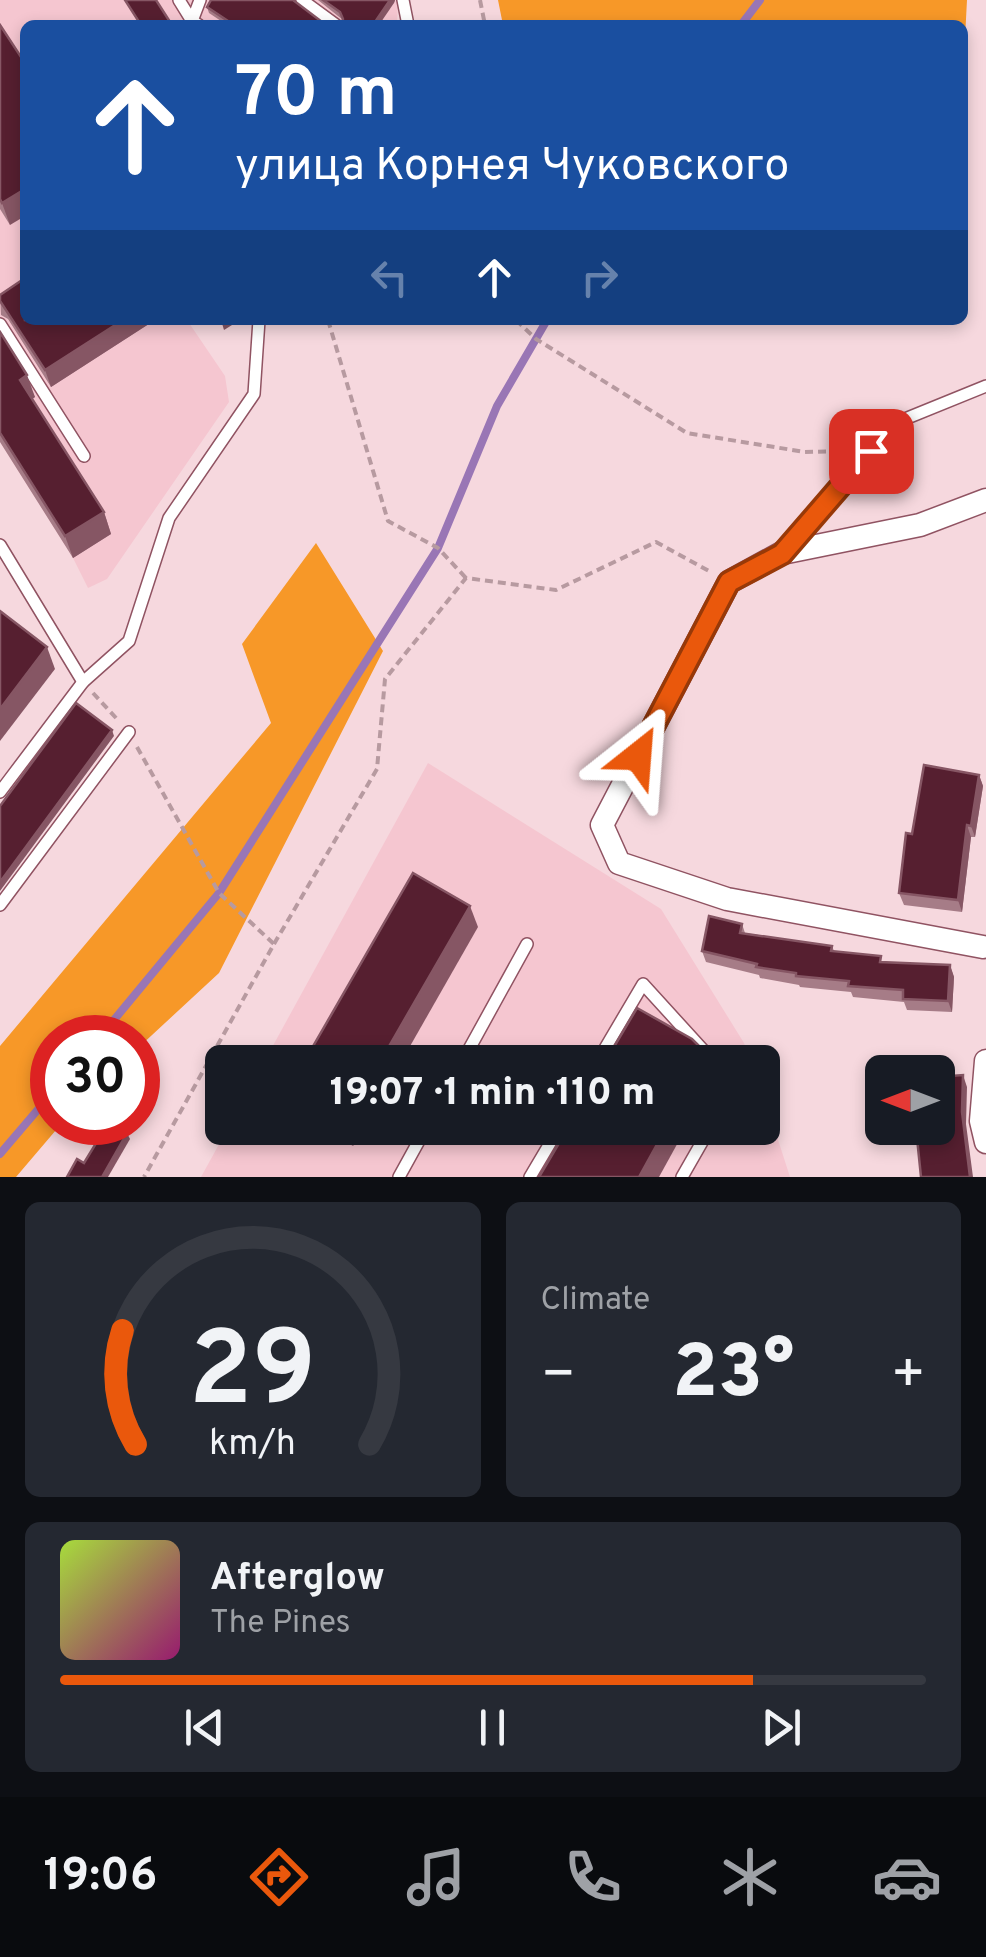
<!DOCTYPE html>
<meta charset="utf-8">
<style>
body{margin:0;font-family:Overpass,sans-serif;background:#242831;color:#f1f3f6;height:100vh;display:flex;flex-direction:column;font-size:38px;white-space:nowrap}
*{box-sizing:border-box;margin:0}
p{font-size:32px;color:#9ea1a6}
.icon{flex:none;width:55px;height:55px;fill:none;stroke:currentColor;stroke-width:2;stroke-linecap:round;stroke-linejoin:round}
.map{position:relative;height:1177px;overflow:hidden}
.panel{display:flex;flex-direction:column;gap:25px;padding:25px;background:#0d0f14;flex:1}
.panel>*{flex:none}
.top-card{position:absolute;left:20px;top:20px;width:948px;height:305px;border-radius:15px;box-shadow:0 5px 15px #0003;background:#1a4fa0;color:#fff;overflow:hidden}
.needle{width:65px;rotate:270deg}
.buttons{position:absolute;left:865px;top:1055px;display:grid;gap:20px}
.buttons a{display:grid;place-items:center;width:90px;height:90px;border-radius:15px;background:#171b24;box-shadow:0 5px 15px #0003;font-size:50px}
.speed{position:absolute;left:30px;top:1015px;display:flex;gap:20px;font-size:50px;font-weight:700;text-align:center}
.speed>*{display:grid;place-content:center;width:130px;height:130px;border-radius:50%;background:#171b24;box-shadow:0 5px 15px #0003;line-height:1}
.speed .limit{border:15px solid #d22;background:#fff;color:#111}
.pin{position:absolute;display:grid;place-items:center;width:85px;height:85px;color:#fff;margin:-42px;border-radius:20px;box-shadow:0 5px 15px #0006}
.me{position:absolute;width:110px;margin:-55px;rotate:28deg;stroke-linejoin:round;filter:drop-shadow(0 0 8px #0008)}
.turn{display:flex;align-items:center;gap:35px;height:210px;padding:0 50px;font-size:45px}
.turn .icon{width:130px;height:130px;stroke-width:2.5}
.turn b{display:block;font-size:70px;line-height:85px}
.lanes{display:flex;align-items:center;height:95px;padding:0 50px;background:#0003;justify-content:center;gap:50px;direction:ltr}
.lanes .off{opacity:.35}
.big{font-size:75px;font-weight:800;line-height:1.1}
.panel .widget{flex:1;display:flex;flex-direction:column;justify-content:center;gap:15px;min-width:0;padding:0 35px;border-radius:15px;background:#242831}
.panel .dial{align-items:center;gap:0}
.dial svg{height:260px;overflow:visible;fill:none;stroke:#363941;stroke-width:7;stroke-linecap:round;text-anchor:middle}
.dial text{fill:#f1f3f6;stroke:none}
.song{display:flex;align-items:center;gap:30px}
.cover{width:120px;height:120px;border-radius:15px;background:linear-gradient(135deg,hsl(80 70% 55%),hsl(320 70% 35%))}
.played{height:10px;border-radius:5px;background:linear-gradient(90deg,#ea580c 80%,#363941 80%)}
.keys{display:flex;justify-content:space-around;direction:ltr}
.heat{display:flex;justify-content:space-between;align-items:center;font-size:55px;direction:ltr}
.panel .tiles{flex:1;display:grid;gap:25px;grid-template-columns:1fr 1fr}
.widget:last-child{grid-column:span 2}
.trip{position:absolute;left:205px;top:1045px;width:575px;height:100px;border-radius:15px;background:#171b24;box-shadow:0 5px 15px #0003;font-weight:800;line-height:100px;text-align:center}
.menu{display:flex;height:160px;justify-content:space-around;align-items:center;background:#090b0e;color:#9ea1a6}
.menu .icon{width:70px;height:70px}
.menu .selected{color:#ea580c}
.menu b{font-size:45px;color:#f1f3f6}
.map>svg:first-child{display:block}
</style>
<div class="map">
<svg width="986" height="1177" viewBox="0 0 986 1177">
<rect width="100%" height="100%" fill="#f6d8de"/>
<g fill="#f5c6d0">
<path d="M0,0h398l-1,25h-372v295h162l38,56 4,26 -122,177 -19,9 -15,-30 -73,-116z"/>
<path d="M428,763l233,146 83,134 7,19h-487z"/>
<path d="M763,1093l27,84h-589l27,-49h534z"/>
</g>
<g fill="#f79828">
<path d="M498,0h469l-4,76 -1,-51h-459z"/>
<path d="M316,543l67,108 -164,322 -81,75v-10h-86v84l10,1 -46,54h-16v-131l271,-323 -29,-79z"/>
</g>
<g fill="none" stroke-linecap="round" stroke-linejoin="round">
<g stroke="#9976b5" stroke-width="8">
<path d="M741,25l19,-25"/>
<path d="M99,1038l120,-145 219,-345 59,-142 50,-86"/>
<path d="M0,1154l52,-61"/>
</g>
<defs>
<g id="lane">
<path d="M179,0l13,21 7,4"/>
<path d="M302,0l34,25"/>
<path d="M403,0l5,25"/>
<path d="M193,24l-1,-3 8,-21"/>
<path d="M0,324l84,132"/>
<path d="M0,545l83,137"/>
<path d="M785,550l110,-127 91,-37"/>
<path d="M0,792l83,-110 46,-41 40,-123 85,-124 5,-74"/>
<path d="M0,905l129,-173"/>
<path d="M462,1062l65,-118"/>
<path d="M597,1062l46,-78 71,78"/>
<path d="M399,1177l27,-49"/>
<path d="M530,1177l29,-49"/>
<path d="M682,1177l28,-49"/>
</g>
<g id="street">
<path d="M983,947l-256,-48 -108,-36 -17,-38 127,-243 53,-29 138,-28 66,-25"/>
<path d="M986,1061l-5,60 5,21"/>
</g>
</defs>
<use href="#lane" stroke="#905362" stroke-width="14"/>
<use href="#street" stroke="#905362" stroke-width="25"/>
<g stroke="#b79aa0" stroke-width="4" stroke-dasharray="8 5" stroke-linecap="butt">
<path d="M480,0l5,25"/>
<path d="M328,320l60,201 50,27 28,30"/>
<path d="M516,320l20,19 151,94 118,19 41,-1"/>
<path d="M93,693l24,26"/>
<path d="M137,747l82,146 55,51 -130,233"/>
<path d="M274,944l103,-175 8,-90 81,-101 90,12 100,-48 53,29"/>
</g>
<use href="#lane" stroke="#fff" stroke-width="11"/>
<use href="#street" stroke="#fff" stroke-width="22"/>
</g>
<g fill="#a67c87">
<path d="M318,0h77l-1,3 -51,17z"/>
<path d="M207,7l119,18h-99l-18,-12z"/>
<path d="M0,25l10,200 -10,-16z"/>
<path d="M0,295l155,25 -104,67 -43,-68 -7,-4z"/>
<path d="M0,332l35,65 -3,2 72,113 7,22 -38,24 -73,-116z"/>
<path d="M979,775l4,11 -8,51h-4l-9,75 -58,-7 -5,-12 13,-59z"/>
<path d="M742,924l3,9 87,13 2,5 50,12 66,2 4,12 -2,35 -45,-2 -3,-8 -51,-5 -2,-5 -51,-5 -1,-2 -39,-7 -1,-3 -53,-13 -4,-11z"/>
<path d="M320,1128h43l-10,18z"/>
</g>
<g fill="#865664">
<path d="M390,0h5l-1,3 -15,22h-6z"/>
<path d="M25,189v27l-15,9 -8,-22z"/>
<path d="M123,320h32l-104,67 -6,-17z"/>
<path d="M221,320h19l-16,10z"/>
<path d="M27,375l8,22 -7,5 -8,-22z"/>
<path d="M104,512l7,22 -38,24 -8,-22z"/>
<path d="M47,647l8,22 -55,72v-32z"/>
<path d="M112,730l2,6 -114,155v-9z"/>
<path d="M979,775l4,11 -8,51 -4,-11z"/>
<path d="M967,825l4,12 -9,75 -4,-12z"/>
<path d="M470,906l8,21 -77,135h-21z"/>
<path d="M950,965l4,12 -2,35 -4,-11z"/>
<path d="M710,1049l5,13h-13z"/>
<path d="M963,1075l4,12 -1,37 7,53h-3l-8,-65z"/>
<path d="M346,1128h17l-10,18z"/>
<path d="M666,1128h20l-27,49h-20z"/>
<path d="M127,1133l3,6 -22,38h-6z"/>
</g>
<g fill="#561f30" stroke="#865664" stroke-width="2.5">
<path d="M125,0h31l16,25h-31z"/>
<path d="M211,0h82l33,25h-92l-27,-18z"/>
<path d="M323,0h67l-17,25h-32l2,-6 -3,-7z"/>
<path d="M0,25l25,38v126l-23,14 -2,-4z"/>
<path d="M25,278v42h98l-78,50 -45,-69v-6z"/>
<path d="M0,332l27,43 -7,5 84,132 -39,24 -65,-103z"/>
<path d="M0,611l47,36 -47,62z"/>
<path d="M76,703l36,27 -112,152v-76z"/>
<path d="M924,765l55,10 -8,51 -4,-1 -9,75 -59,-7 7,-60 6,1z"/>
<path d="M413,873l57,33 -90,156h-76z"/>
<path d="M709,916l33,8 -2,9 92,13 -1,5 50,5 -1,6 70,3 -2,36 -45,-2v-9l-55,-4 1,-5 -53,-5v-3l-40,-6 1,-3 -55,-13z"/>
<path d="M637,1008l55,31 10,10h8l-8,13h-97z"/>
<path d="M963,1075l-1,37 8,65h-49l-5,-49h22v-51z"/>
<path d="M111,1123l16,10 -25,44h-35l10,-18 7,4 14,-23 3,2z"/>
<path d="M568,1128h98l-27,49h-100z"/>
</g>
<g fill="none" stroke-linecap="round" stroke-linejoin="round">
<defs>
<path id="route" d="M638,756l91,-174 53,-28 89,-103"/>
</defs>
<use href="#route" stroke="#983908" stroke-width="25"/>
<use href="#route" stroke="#ea580c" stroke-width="18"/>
</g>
</svg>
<div class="buttons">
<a><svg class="needle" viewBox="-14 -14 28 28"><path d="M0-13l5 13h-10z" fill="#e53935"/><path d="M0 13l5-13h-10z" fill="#9ea1a6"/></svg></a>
</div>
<div class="speed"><div class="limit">30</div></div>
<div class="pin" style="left:871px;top:451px;background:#d93025"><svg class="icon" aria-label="arrive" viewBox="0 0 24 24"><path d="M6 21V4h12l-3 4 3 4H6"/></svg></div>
<svg class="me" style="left:638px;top:756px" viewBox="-20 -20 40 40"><path d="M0-17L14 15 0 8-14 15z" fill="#ea580c" stroke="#fff" stroke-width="4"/></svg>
<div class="trip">19:07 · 1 min · 110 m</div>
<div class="top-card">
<div class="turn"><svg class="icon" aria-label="ahead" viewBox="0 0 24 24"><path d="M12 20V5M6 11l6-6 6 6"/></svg><div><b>70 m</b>улица Корнея Чуковского</div></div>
<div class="lanes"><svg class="icon off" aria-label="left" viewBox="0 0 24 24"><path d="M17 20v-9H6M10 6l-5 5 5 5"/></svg><svg class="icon" aria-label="ahead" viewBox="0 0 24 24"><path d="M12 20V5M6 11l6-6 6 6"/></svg><svg class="icon off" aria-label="right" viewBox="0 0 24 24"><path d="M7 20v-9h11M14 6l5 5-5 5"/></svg></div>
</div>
</div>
<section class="panel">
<div class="tiles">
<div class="widget dial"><svg viewBox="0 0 100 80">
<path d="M14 69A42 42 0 1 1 86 69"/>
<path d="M14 69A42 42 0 0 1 10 34" stroke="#ea580c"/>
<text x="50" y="56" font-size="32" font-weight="700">29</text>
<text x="50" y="72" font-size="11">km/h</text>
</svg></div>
<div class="widget"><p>Climate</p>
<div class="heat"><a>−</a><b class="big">23°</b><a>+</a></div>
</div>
<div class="widget">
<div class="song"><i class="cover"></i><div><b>Afterglow</b><p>The Pines</p></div></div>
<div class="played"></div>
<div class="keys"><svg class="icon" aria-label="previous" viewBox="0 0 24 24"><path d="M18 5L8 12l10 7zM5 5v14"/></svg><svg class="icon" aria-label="pause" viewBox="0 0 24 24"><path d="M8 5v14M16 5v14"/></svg><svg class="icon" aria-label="next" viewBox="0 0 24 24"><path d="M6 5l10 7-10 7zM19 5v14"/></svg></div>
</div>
</div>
</section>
<nav class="menu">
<b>19:06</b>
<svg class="icon selected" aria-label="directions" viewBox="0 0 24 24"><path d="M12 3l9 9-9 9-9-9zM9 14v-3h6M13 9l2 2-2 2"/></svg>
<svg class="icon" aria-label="music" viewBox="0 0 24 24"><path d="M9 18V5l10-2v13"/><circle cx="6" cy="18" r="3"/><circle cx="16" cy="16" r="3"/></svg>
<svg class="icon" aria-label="phone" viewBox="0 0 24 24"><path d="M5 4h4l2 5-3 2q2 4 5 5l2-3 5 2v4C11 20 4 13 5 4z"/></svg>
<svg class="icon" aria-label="climate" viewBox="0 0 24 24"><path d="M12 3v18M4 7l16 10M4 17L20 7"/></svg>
<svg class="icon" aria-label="car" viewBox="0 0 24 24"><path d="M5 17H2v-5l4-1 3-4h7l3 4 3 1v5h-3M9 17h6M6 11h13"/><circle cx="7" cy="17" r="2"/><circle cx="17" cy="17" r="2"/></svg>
</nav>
